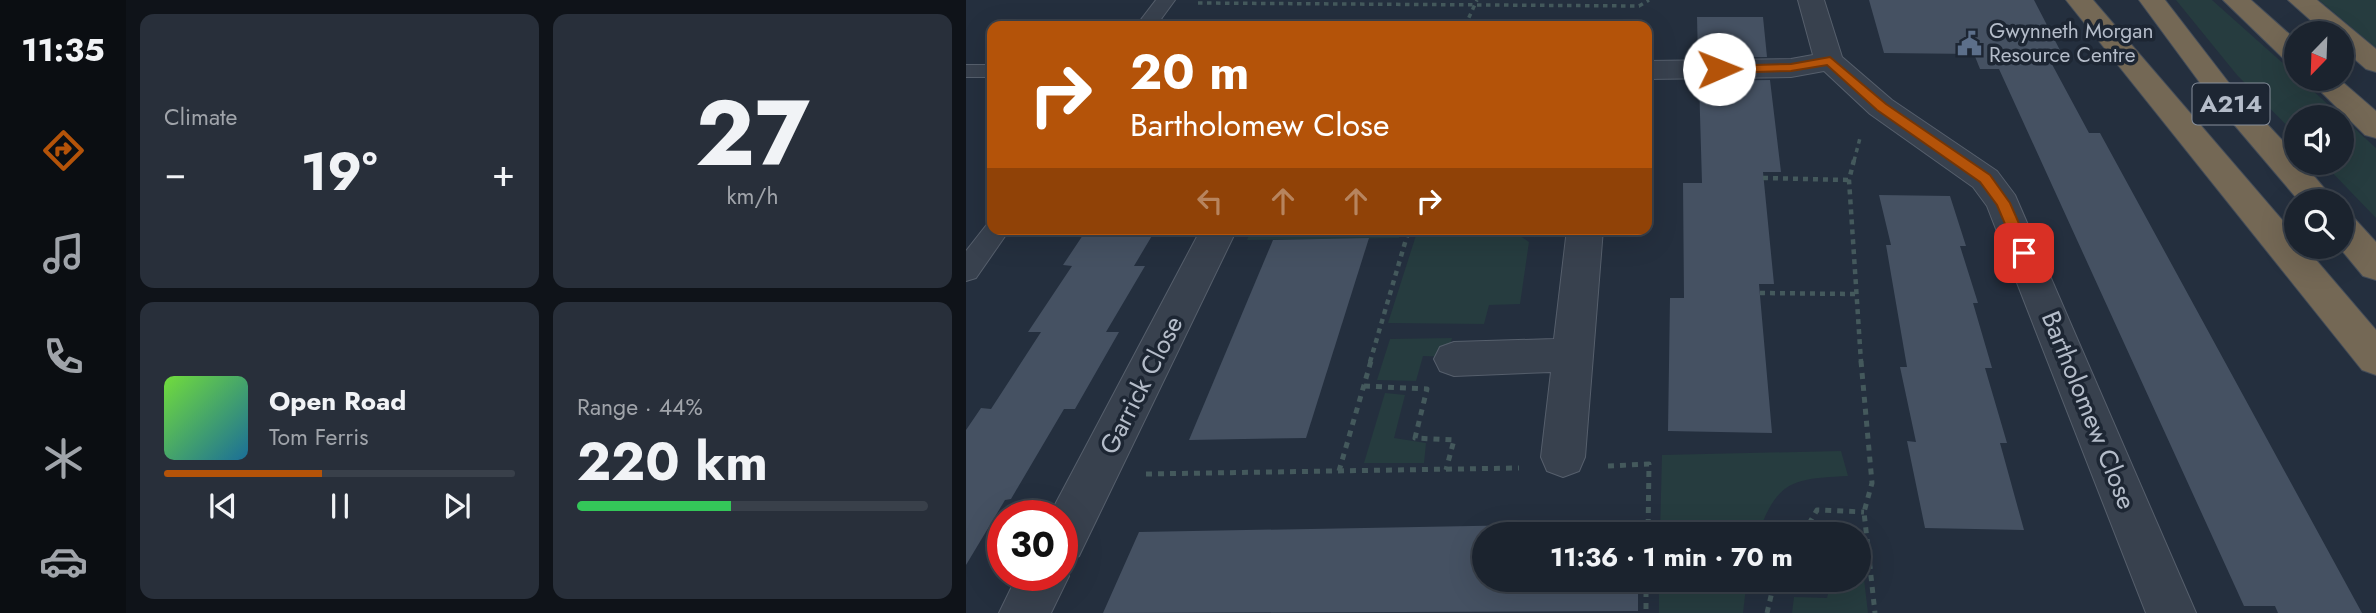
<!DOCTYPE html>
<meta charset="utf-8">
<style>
body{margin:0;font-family:Jost,sans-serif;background:#282f3a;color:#f1f3f6;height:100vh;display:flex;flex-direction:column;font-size:26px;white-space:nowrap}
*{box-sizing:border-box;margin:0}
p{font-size:23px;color:#a0a4aa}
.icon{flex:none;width:38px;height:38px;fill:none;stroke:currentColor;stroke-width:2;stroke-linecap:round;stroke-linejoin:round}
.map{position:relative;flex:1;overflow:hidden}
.sheet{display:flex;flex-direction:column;gap:14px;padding:14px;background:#0f1319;width:840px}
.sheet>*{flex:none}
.banner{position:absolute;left:21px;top:21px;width:665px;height:214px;border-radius:14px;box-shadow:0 7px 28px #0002,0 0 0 2px #39404a;background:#b45309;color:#fff;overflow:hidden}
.needle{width:46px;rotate:203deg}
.buttons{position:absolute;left:1318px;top:21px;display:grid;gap:14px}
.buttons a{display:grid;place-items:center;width:70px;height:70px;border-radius:50%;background:#1b232e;box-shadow:0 7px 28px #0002,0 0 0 2px #39404a;font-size:35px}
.speed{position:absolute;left:21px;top:500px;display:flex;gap:14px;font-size:35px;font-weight:700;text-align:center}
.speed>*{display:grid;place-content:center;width:91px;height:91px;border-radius:50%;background:#1b232e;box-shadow:0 7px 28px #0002,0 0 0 2px #39404a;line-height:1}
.speed .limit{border:10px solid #d22;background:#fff;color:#111}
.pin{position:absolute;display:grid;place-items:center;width:60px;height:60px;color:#fff;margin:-30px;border-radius:14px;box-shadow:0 4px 10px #0006}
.me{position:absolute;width:77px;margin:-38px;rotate:89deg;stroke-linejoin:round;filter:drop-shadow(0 0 5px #0008)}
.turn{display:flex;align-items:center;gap:24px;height:147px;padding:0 28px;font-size:32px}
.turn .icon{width:91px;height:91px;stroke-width:2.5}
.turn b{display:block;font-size:49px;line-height:60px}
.lanes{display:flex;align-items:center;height:66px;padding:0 28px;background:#0003;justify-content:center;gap:35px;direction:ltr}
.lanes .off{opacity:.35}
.big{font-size:52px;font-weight:700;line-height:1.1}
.sheet .card{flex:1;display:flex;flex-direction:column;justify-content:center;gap:10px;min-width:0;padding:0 24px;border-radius:14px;background:#282f3a}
.sheet .dial{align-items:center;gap:0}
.dial b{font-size:91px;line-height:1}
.song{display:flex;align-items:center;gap:21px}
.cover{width:84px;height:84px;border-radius:10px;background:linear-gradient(135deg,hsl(100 70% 55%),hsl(200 70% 35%))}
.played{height:7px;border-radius:4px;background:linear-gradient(90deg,#b45309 45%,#39404a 45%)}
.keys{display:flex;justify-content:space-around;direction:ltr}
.heat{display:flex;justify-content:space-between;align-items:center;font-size:38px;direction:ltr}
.charge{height:10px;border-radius:5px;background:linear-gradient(90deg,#34c759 44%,#39404a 0)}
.sheet .tiles{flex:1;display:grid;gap:14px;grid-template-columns:repeat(2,1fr)}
.trip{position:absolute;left:506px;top:522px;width:399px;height:70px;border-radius:35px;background:#1b232e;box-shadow:0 7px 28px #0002,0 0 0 2px #39404a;font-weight:700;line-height:70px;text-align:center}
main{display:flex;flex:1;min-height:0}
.dock{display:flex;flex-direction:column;width:126px;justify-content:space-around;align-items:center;background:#0b0e12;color:#a0a4aa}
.dock .icon{width:49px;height:49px}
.dock .selected{color:#b45309}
.dock b{font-size:32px;color:#f1f3f6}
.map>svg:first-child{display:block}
</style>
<main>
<nav class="dock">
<b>11:35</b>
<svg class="icon selected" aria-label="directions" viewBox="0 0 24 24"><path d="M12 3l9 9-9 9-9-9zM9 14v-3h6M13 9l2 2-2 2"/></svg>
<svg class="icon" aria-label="music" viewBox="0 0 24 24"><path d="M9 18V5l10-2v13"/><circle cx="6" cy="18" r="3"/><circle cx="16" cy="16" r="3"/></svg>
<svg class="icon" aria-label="phone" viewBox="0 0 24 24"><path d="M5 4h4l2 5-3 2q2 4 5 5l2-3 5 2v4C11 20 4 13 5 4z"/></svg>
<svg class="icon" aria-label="climate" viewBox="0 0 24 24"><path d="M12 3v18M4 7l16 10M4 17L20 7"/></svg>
<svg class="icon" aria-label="car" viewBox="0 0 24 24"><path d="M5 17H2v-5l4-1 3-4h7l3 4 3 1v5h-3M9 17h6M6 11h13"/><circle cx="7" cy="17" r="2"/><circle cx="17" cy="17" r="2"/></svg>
</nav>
<section class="sheet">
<div class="tiles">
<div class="card"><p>Climate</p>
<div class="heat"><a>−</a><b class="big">19°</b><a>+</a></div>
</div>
<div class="card dial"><b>27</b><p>km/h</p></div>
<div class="card">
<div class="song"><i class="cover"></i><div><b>Open Road</b><p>Tom Ferris</p></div></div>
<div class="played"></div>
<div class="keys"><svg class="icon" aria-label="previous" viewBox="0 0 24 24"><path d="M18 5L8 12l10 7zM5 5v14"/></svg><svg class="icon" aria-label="pause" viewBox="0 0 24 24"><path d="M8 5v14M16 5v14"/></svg><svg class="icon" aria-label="next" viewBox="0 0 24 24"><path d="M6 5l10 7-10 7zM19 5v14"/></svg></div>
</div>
<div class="card"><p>Range · 44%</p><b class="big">220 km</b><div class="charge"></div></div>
</div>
</section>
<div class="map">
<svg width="1410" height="613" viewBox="0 0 1410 613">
<rect width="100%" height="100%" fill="#242f3e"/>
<g fill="#263c3f">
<path d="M1210,0h36l84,75v4h4l76,69v70l-53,-55h19v-46h-46v18l-59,-60z"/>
<path d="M1353,0h57v48z"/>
<path d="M285,229h150l-2,9 -152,2z"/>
<path d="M452,229h92l19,13 -9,62 -31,1 -5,19 -96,-1z"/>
<path d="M486,338l-5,19 -24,-1 -7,25 -39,-1 13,-41z"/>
<path d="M419,393l20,2 -11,43 32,5 -2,20h-60z"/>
<path d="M875,451l7,25c-54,3 -70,3 -90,58h-98l2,-79z"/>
<path d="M893,537l9,76h-76l2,-16 33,1 5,-19h26z"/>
<path d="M693,579h88l-4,34h-84z"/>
</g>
<g fill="#455162">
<path d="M903,0h165l29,56 -16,-1 42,78h11l262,480h-84l-3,-7h-31l-245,-537h-19l-6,-15 -90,-1z"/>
<path d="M731,17h66l4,40 -69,1z"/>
<path d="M804,80l11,92h-18l11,112h-15l13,149 -104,-2 2,-133h14l-1,-115h19l-3,-102z"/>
<path d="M913,195l71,1 16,50h-6l18,57h-5l19,65h-7l22,75h-7l24,87 -99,-2 -18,-87 9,1 -16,-75h7l-21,-122h5z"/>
<path d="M121,229h69l-22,37h11l-39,66h13l-44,77h-11l-53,90 -6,1 -39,65v-135l15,-22 10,1 50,-77h-13l44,-66 -9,-1z"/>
<path d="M403,238l-63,200 -117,2 84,-200z"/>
<path d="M674,523l-1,11h-155v45h154v32l-535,2 36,-81z"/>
</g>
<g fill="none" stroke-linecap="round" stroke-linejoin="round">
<defs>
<g id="lane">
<path d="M190,0h19l-19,26h-20z"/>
<rect x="0" y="65" width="26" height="12"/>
<path d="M26,221v8h18l-34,49 -10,3v-30l22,-28z"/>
</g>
<g id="street">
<path d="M832,0h26l18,57 50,43 105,71 18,24 181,418h-50l-159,-407 -14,-19 -103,-73 -46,-43 -33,6 -144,2v-18l144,-2 22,-4z"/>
<path d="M235,229h36l-158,327 -16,7 6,13 -18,37h-52l18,-37h45v-60h-13z"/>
<path d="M601,229h36l-18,228 -6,14 -16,6 -16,-6 -6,-14 10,-85 -97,4 -14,-5 -6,-12 6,-12 14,-5 100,-3z"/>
</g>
<g id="highway">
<path d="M1100,0h27l203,236v11h9l71,83v45l-14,-5z"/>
<path d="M1173,0h26l64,83 67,72v8h7l32,38h-36l-90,-106z"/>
<path d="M1257,0h28l45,40v23l-10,-2z"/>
<path d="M1322,0h29l59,49v23l-10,-3 -24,-21v-15h-17z"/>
<path d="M1342,79h31l37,32v27l-11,-3z"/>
<path d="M1376,214l12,4 22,24v38l-13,-4 -24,-29h3z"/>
</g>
</defs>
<use href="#lane" stroke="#565f6c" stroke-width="2"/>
<use href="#street" stroke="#565f6c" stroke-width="2"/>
<use href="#highway" stroke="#434c59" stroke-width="2"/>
<g stroke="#44595c" stroke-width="3.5" stroke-dasharray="4.5 4.5" stroke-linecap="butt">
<path d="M232,3l441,3 10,-6"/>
<path d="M499,26l12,-26"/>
<path d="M888,161l6,-23"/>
</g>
<g stroke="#44595c" stroke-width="4.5" stroke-dasharray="5 5" stroke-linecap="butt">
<path d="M888,160l-5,20 12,182"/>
<path d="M797,178l86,2"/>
<path d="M556,229l18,8"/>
<path d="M794,293l95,1"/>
<path d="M404,362l39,-133"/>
</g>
<g stroke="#44595c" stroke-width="5" stroke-dasharray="6 6" stroke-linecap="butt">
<path d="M895,361l11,122 -8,29 11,101"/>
<path d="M398,386l63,3 -12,49 39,2 -8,30"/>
<path d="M642,466l41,-2 -1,70"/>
<path d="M373,471l32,-110"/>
<path d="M180,474l373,-6"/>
<path d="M837,534l14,-24 47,2"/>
<path d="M680,579v34"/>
<path d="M801,613l8,-34"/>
</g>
<use href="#lane" fill="#38414e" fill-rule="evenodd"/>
<use href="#street" fill="#38414e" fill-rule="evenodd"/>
<use href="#highway" fill="#746855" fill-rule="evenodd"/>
</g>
<path fill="#b45309" stroke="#753606" stroke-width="2" d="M864,57l56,47 104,71 20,28 22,50 -2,4h-11l-22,-52 -17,-23 -103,-72 -50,-45 -36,6 -72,2 -6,-4 6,-3 72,-2z"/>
<defs>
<symbol id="civic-bare" viewBox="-9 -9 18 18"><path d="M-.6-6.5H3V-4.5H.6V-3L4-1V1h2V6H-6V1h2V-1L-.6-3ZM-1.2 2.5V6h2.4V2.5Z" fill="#5c6f8a" stroke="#1d2633" stroke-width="2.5" paint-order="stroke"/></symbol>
</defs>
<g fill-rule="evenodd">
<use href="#civic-bare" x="986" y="26" width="35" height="35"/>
</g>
<g text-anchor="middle" stroke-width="7" stroke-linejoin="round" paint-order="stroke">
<g font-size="21" fill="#b4bcc9" stroke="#1d2633" text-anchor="start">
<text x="1023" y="38">Gwynneth Morgan<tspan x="1023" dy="24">Resource Centre</tspan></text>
</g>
<rect fill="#1d2633" stroke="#878f9c" stroke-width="2" x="1226.5" y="83.5" width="77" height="41" rx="5"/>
<g font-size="24" font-weight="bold" fill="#b4bcc9">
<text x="1265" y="112">A214</text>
</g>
<g font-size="26" fill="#b4bcc9" stroke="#1d2633">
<text transform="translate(175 385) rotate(-63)" y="9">Garrick Close</text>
<text transform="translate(1123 410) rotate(68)" y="9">Bartholomew Close</text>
</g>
</g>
</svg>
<div class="buttons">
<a><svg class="needle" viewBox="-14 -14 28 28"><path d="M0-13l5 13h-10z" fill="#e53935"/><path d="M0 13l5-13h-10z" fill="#a0a4aa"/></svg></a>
<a><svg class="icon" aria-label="sound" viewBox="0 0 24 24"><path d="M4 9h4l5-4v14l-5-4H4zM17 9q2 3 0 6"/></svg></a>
<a><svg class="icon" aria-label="search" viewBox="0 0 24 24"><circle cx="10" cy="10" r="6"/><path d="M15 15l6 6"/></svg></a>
</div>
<div class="speed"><div class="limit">30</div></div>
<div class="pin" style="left:1058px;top:253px;background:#d93025"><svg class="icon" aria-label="arrive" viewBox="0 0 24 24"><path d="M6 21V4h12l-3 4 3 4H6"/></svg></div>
<svg class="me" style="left:753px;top:69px" viewBox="-20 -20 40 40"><circle r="19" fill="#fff"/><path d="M0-13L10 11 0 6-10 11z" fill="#b45309"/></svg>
<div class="trip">11:36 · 1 min · 70 m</div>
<div class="banner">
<div class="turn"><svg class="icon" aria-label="right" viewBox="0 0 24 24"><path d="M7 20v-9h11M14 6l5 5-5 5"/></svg><div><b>20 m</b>Bartholomew Close</div></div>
<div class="lanes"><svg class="icon off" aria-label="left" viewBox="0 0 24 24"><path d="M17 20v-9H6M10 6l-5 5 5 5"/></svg><svg class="icon off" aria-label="ahead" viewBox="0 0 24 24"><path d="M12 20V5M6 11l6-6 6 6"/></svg><svg class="icon off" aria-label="ahead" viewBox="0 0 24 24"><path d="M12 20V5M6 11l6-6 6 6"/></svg><svg class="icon" aria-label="right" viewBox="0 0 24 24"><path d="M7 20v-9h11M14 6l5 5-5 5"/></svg></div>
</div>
</div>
</main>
